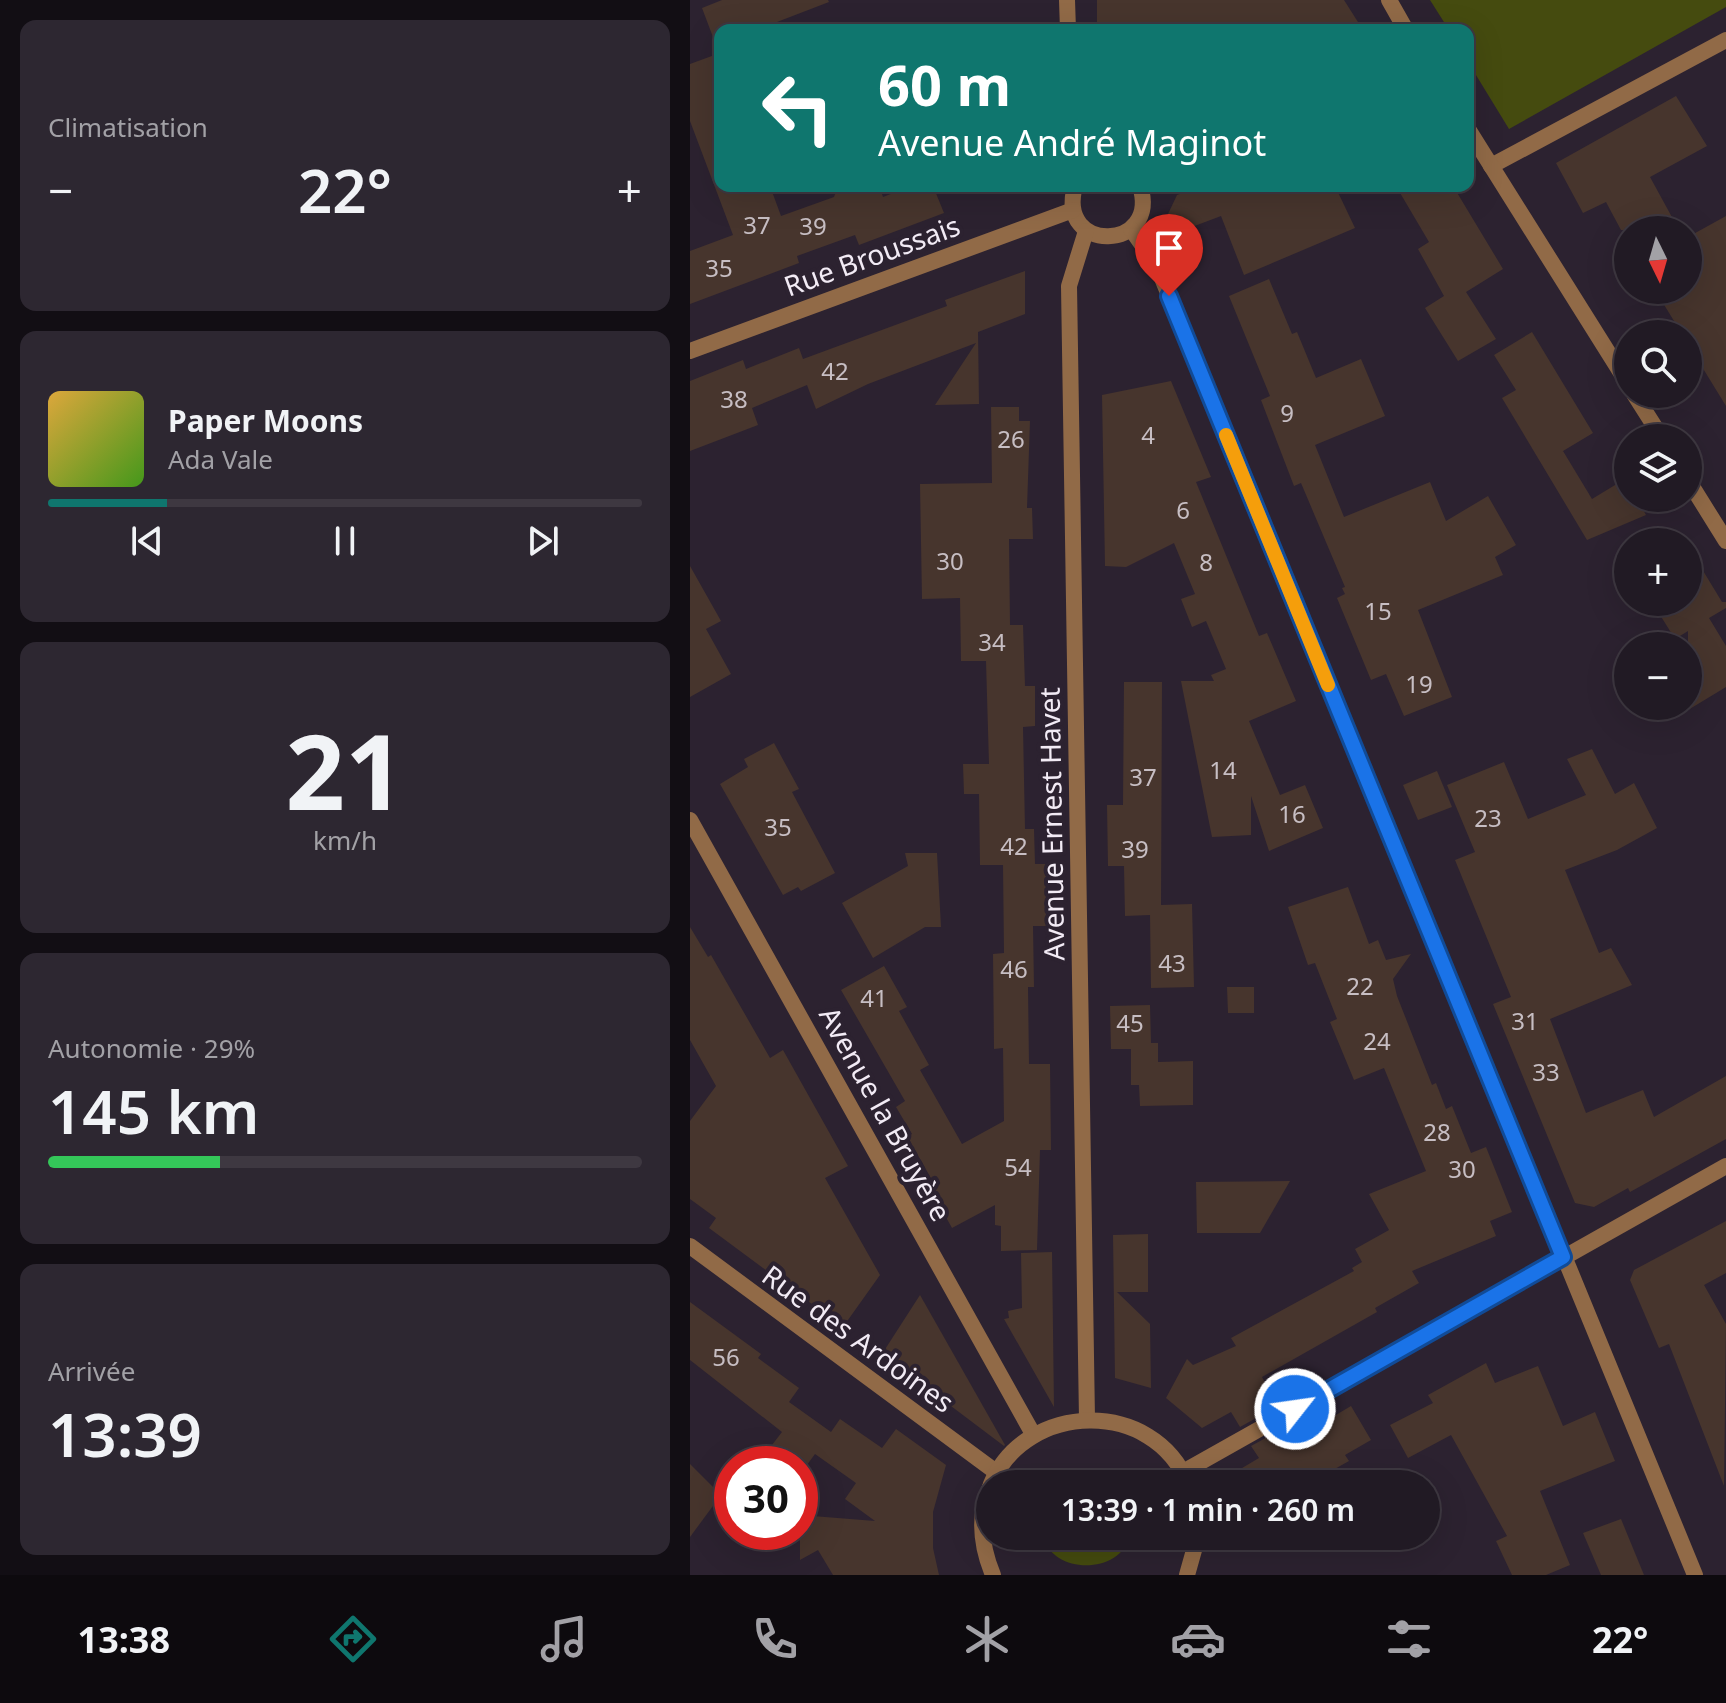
<!DOCTYPE html>
<html lang="fr">
<meta charset="utf-8">
<style>
body{margin:0;font-family:"Noto Sans",sans-serif;background:#2d2731;color:#f1f3f6;height:100vh;display:flex;flex-direction:column;font-size:30px;white-space:nowrap}
*{box-sizing:border-box;margin:0}
p{font-size:26px;color:#a2a1a6}
.icon{flex:none;width:44px;height:44px;fill:none;stroke:currentColor;stroke-width:2;stroke-linecap:round;stroke-linejoin:round}
.map{position:relative;flex:1;overflow:hidden}
.sheet{display:flex;flex-direction:column;gap:20px;padding:20px;background:#120e14;width:690px}
.sheet>*{flex:none}
.guide{position:absolute;left:24px;top:24px;width:760px;height:168px;border-radius:16px;box-shadow:0 8px 32px #0002,0 0 0 2px #3e3841;background:#0f766e;color:#fff;overflow:hidden}
.needle{width:52px;rotate:175deg}
.buttons{position:absolute;left:924px;top:216px;display:grid;gap:16px}
.buttons a{display:grid;place-items:center;width:88px;height:88px;border-radius:50%;background:#211a24;box-shadow:0 8px 32px #0002,0 0 0 2px #3e3841;font-size:40px}
.speed{position:absolute;left:24px;top:1446px;display:flex;gap:16px;font-size:40px;font-weight:700;text-align:center}
.speed>*{display:grid;place-content:center;width:104px;height:104px;border-radius:50%;background:#211a24;box-shadow:0 8px 32px #0002,0 0 0 2px #3e3841;line-height:1}
.speed .limit{border:12px solid #d22;background:#fff;color:#111}
.pin{position:absolute;display:grid;place-items:center;width:68px;height:68px;color:#fff;margin:-82px -34px;border-radius:50% 50% 50% 0;rotate:-45deg;box-shadow:0 0 8px #0007}
.pin .icon{rotate:45deg}
.me{position:absolute;width:88px;margin:-44px;rotate:60deg;stroke-linejoin:round;filter:drop-shadow(0 0 6px #0008)}
.turn{display:flex;align-items:center;gap:28px;height:168px;padding:0 32px;font-size:36px}
.turn .icon{width:104px;height:104px;stroke-width:2.5}
.turn b{display:block;font-size:56px;line-height:68px}
.big{font-size:60px;font-weight:600;line-height:1.1}
.sheet .tile{flex:1;display:flex;flex-direction:column;justify-content:center;gap:12px;min-width:0;padding:0 28px;border-radius:16px;background:#2d2731}
.sheet .dial{align-items:center;gap:0}
.dial b{font-size:104px;line-height:1}
.song{display:flex;align-items:center;gap:24px}
.cover{width:96px;height:96px;border-radius:12px;background:linear-gradient(135deg,hsl(40 70% 55%),hsl(100 70% 35%))}
.played{height:8px;border-radius:4px;background:linear-gradient(90deg,#0f766e 20%,#3e3841 20%)}
.keys{display:flex;justify-content:space-around;direction:ltr}
.heat{display:flex;justify-content:space-between;align-items:center;font-size:44px;direction:ltr}
.charge{height:12px;border-radius:6px;background:linear-gradient(90deg,#34c759 29%,#3e3841 0)}
.trip{position:absolute;left:286px;top:1470px;width:464px;height:80px;border-radius:40px;background:#211a24;box-shadow:0 8px 32px #0002,0 0 0 2px #3e3841;font-weight:600;line-height:80px;text-align:center}
.dock{display:flex;height:128px;justify-content:space-around;align-items:center;background:#0d0a0e;color:#a2a1a6}
.dock .icon{width:56px;height:56px}
.dock .current{color:#0f766e}
.dock b{font-size:36px;color:#f1f3f6}
main{display:flex;flex:1;min-height:0}
.map>svg:first-child{display:block}
</style>
<main>
<section class="sheet">
<div class="tile"><p>Climatisation</p>
<div class="heat"><a>−</a><b class="big">22°</b><a>+</a></div>
</div>
<div class="tile">
<div class="song"><i class="cover"></i><div><b>Paper Moons</b><p>Ada Vale</p></div></div>
<div class="played"></div>
<div class="keys"><svg class="icon" aria-label="previous" viewBox="0 0 24 24"><path d="M18 5L8 12l10 7zM5 5v14"/></svg><svg class="icon" aria-label="pause" viewBox="0 0 24 24"><path d="M8 5v14M16 5v14"/></svg><svg class="icon" aria-label="next" viewBox="0 0 24 24"><path d="M6 5l10 7-10 7zM19 5v14"/></svg></div>
</div>
<div class="tile dial"><b>21</b><p>km/h</p></div>
<div class="tile"><p>Autonomie · 29%</p><b class="big">145 km</b><div class="charge"></div></div>
<div class="tile"><p>Arrivée</p><b class="big">13:39</b></div>
</section>
<div class="map">
<svg width="1036" height="1575" viewBox="0 0 1036 1575">
<rect width="100%" height="100%" fill="#2c2230"/>
<g fill="#454b0f">
<path d="M740,0h296v7l-217,122 -41,-67v-32h-19z"/>
<path d="M353,1536h87c-10,39 -78,39 -87,0z"/>
</g>
<g fill="#47352d">
<path d="M32,0h106l1,2 -73,28h-36v14l-4,1 -14,-37z"/>
<path d="M407,0h247l19,30h-266z"/>
<path d="M30,53v133h50l11,30 53,-19 4,-11 11,5 19,-5 3,8 10,-3 2,6 28,-11h22l11,27 -85,32 -4,-10 -58,21 2,7 -109,41v-53l43,-16 -43,-114v-57z"/>
<path d="M986,96l31,50 -57,31 29,53h-58l-15,-28 -23,11 -27,-50z"/>
<path d="M511,186h134l20,42 -111,47 -23,-59 -45,17 -8,-19 9,-19z"/>
<path d="M706,186h57l50,83 -37,23 30,47 -38,22 -33,-53 19,-12 -26,-47 11,-7z"/>
<path d="M1036,216v190l-38,-62v-10h-6l-27,-44h33v-53z"/>
<path d="M335,271v43l-47,18 1,72 -44,1 41,-62 -108,41 -52,25 -9,-24 -55,23 6,17 -68,26v-70l53,-21 3,9 53,-21 4,11 144,-53 -2,-6z"/>
<path d="M579,279l23,55 5,-2 19,46 45,-19 24,57 -70,29 29,72 86,-35 16,39 42,-25 28,49 -21,12 8,18 -85,35 34,87 -48,19 -18,-42 -15,6 -34,-82 8,-4 -3,-6 3,-1 -44,-104 -7,3 -33,-86 9,-4 -41,-100z"/>
<path d="M842,332l61,101 -50,30 20,-12 29,48 33,-20 3,19h9l9,17 -59,25 -85,-142 14,-8 -22,-35z"/>
<path d="M481,381l40,96 -15,5 63,154 8,-3 29,68 -47,20 31,74 25,-10 18,43 -54,23 -18,-55v39l-39,2 -31,-156h33l-3,-6 15,-6 -20,-48 -14,6 -11,-28 14,-5 -21,-51 -48,24 -21,-1 -3,-171z"/>
<path d="M301,407h28v14h11l-3,87h5l1,31h-24l1,86h13l2,61h10v40l-12,1 2,102h9l1,35h12l1,62h-15l1,61h-6l1,77h21l1,86h-11l-3,100 -36,1v-25l-6,-1v-20l-43,23 -25,-45 5,-3 -25,-44 5,-2 -16,-27 9,-6 -64,-111 43,-24 23,41 -8,4 30,54 -9,5 42,74 42,-23 -1,-73 -9,1 -1,-95 11,-1 -1,-88h-23l-1,-71h-15l-1,-30h26l-3,-103h-25l-1,-63 -38,1 -2,-115 72,-1z"/>
<path d="M998,546l34,56h4v6l-17,10 17,28v41l-38,23v-79l-13,8 -23,-37h36z"/>
<path d="M0,566l31,55 -15,8 25,45 -41,23z"/>
<path d="M434,682h38l-1,223 31,-1 2,83 -43,1 -1,-73 -25,1 -1,-50h-16l-1,-61h16z"/>
<path d="M84,743l25,46 -7,3 43,81 -34,18 -3,-4 -15,8 -63,-111 28,-17 -4,-8z"/>
<path d="M902,749l23,45 19,-11 23,45 -40,22 -52,20 34,83 12,-5 21,37 -82,34 36,94 57,-23 11,27 72,-41v63l-96,53 -2,-4 -34,19 -19,-4 -82,-199 18,-7 -56,-137 20,-8 -28,-67 57,-23 24,57 58,-24 -19,-36z"/>
<path d="M747,771l15,36 -34,13 -15,-35z"/>
<path d="M215,853h32l4,74h-16l-52,31 -31,-55 66,-37z"/>
<path d="M658,887l21,57 9,-4 8,20 25,-6 -18,25 4,17 35,89 4,-2 10,26 6,-3 19,47 15,-6 26,65 -22,9 6,15 -84,35 7,12 -44,25 2,4 -115,65 16,29 -38,21 -9,-15 -29,16 -36,-30 21,-39 6,6 43,-19 -5,-8 123,-67 -2,-3 10,-6 -7,-13 34,-19 -20,-36 57,-23 -42,-103 -30,12 -24,-58 7,-3 -22,-56 -7,2 -20,-58z"/>
<path d="M0,927l18,30 3,-2 59,103 13,-8 65,116 -23,12 55,97 -37,52 -134,-99 7,-10 -26,-19v-78l26,-35 -26,-46z"/>
<path d="M537,987h27v26h-26z"/>
<path d="M460,1005l1,38h7v19l35,-1v44l-53,1 -1,-21h-8v-36h-20l-1,-43z"/>
<path d="M600,1181l-30,52h-63l-1,-51z"/>
<path d="M1036,1221v52l-22,12 22,39 -2,162 -55,-142 -10,4 -29,-68 4,-10z"/>
<path d="M458,1234v58h-31l33,32 1,64 -36,-10 -2,-143z"/>
<path d="M362,1252l2,155 -50,-88 5,-1 -1,-7 14,-3 -1,-55z"/>
<path d="M230,1295l85,150 -1,1 -122,-92z"/>
<path d="M0,1302l71,52 -3,4 41,30 -10,14 42,30 9,-13 42,29 14,-19 50,36 -13,47v36l6,27h-106l-15,-25 -18,10v-45l75,6 -30,-22 11,-16 -41,-29 -11,15 -32,-24 10,-13 -92,-72z"/>
<path d="M796,1363l9,20 43,-17 25,60 32,-14 20,49 -75,30 30,74 -24,10h-34l-16,-34 11,-5 -56,-101 -43,23 -18,-33 43,-22 -5,-8z"/>
<path d="M661,1406l20,34 -26,15 4,6 -41,23h-93l44,-26 -8,-12 38,-21 8,13z"/>
<path d="M0,1464l31,31 -31,42z"/>
<path d="M931,1519l23,56h-43l-18,-42z"/>
</g>
<g fill="none" stroke-linecap="round" stroke-linejoin="round">
<path stroke="#916a47" stroke-width="16" d="M801,166l235,-126"/>
<g stroke="#916a47" stroke-width="16">
<path d="M377,0l1,30"/>
<path d="M699,0l17,30"/>
<path d="M778,129l160,255"/>
<path d="M385,186c-19,69 86,65 65,0"/>
<path d="M441,229l26,37 538,1309"/>
<path d="M396,231l-17,55 18,1133"/>
<path d="M0,351l383,-141"/>
<path d="M944,394l28,44"/>
<path d="M998,480l38,61"/>
<path d="M0,820l343,614"/>
<path d="M0,1246l306,226"/>
<path d="M493,1472l543,-306"/>
<path d="M301,1484c35,-83 163,-86 197,0"/>
<path d="M300,1487c-13,30 -9,59 3,88"/>
<path d="M497,1575l11,-39"/>
</g>
</g>
<g fill="none" stroke-linecap="round" stroke-linejoin="round">
<defs>
<path id="route" d="M479,296l394,961 -268,152"/>
</defs>
<use href="#route" stroke="#114b97" stroke-width="20"/>
<use href="#route" stroke="#1a73e8" stroke-width="14"/>
<path stroke="#f59e0b" stroke-width="14" d="M536,435l102,250"/>
</g>
<g text-anchor="middle" stroke-width="8" stroke-linejoin="round" paint-order="stroke">
<g font-size="24" fill="#c7bec3">
<text x="67" y="234">37</text>
<text x="123" y="235">39</text>
<text x="29" y="277">35</text>
<text x="145" y="380">42</text>
<text x="44" y="408">38</text>
<text x="597" y="422">9</text>
<text x="458" y="444">4</text>
<text x="321" y="448">26</text>
<text x="493" y="519">6</text>
<text x="260" y="570">30</text>
<text x="516" y="571">8</text>
<text x="688" y="620">15</text>
<text x="302" y="651">34</text>
<text x="729" y="693">19</text>
<text x="533" y="779">14</text>
<text x="453" y="786">37</text>
<text x="602" y="823">16</text>
<text x="798" y="827">23</text>
<text x="88" y="836">35</text>
<text x="324" y="855">42</text>
<text x="445" y="858">39</text>
<text x="482" y="972">43</text>
<text x="324" y="978">46</text>
<text x="670" y="995">22</text>
<text x="184" y="1007">41</text>
<text x="835" y="1030">31</text>
<text x="440" y="1032">45</text>
<text x="687" y="1050">24</text>
<text x="856" y="1081">33</text>
<text x="747" y="1141">28</text>
<text x="328" y="1176">54</text>
<text x="772" y="1178">30</text>
<text x="36" y="1366">56</text>
</g>
<g font-size="28" fill="#f2ebf5" stroke="#2c2230">
<text transform="translate(182 256) rotate(-20)" y="10">Rue Broussais</text>
<text transform="translate(362 824) rotate(-91)" y="10">Avenue Ernest Havet</text>
<text transform="translate(195 1114) rotate(61)" y="10">Avenue la Bruyère</text>
<text transform="translate(168 1339) rotate(36)" y="10">Rue des Ardoines</text>
</g>
</g>
</svg>
<div class="buttons">
<a><svg class="needle" viewBox="-14 -14 28 28"><path d="M0-13l5 13h-10z" fill="#e53935"/><path d="M0 13l5-13h-10z" fill="#a2a1a6"/></svg></a>
<a><svg class="icon" aria-label="search" viewBox="0 0 24 24"><circle cx="10" cy="10" r="6"/><path d="M15 15l6 6"/></svg></a>
<a><svg class="icon" aria-label="layers" viewBox="0 0 24 24"><path d="M12 4l9 5-9 5-9-5zM3 14l9 5 9-5"/></svg></a>
<a>+</a>
<a>−</a>
</div>
<div class="speed"><div class="limit">30</div></div>
<div class="pin" style="left:479px;top:296px;background:#d93025"><svg class="icon" aria-label="arrive" viewBox="0 0 24 24"><path d="M6 21V4h12l-3 4 3 4H6"/></svg></div>
<svg class="me" style="left:605px;top:1409px" viewBox="-20 -20 40 40"><circle r="17" fill="#1a73e8" stroke="#fff" stroke-width="3"/><path d="M0-11L8 9 0 5-8 9z" fill="#fff"/></svg>
<div class="trip">13:39 · 1 min · 260 m</div>
<div class="guide">
<div class="turn"><svg class="icon" aria-label="left" viewBox="0 0 24 24"><path d="M17 20v-9H6M10 6l-5 5 5 5"/></svg><div><b>60 m</b>Avenue André Maginot</div></div>
</div>
</div>
</main>
<nav class="dock">
<b>13:38</b>
<svg class="icon current" aria-label="directions" viewBox="0 0 24 24"><path d="M12 3l9 9-9 9-9-9zM9 14v-3h6M13 9l2 2-2 2"/></svg>
<svg class="icon" aria-label="music" viewBox="0 0 24 24"><path d="M9 18V5l10-2v13"/><circle cx="6" cy="18" r="3"/><circle cx="16" cy="16" r="3"/></svg>
<svg class="icon" aria-label="phone" viewBox="0 0 24 24"><path d="M5 4h4l2 5-3 2q2 4 5 5l2-3 5 2v4C11 20 4 13 5 4z"/></svg>
<svg class="icon" aria-label="climate" viewBox="0 0 24 24"><path d="M12 3v18M4 7l16 10M4 17L20 7"/></svg>
<svg class="icon" aria-label="car" viewBox="0 0 24 24"><path d="M5 17H2v-5l4-1 3-4h7l3 4 3 1v5h-3M9 17h6M6 11h13"/><circle cx="7" cy="17" r="2"/><circle cx="17" cy="17" r="2"/></svg>
<svg class="icon" aria-label="filters" viewBox="0 0 24 24"><path d="M4 7h16M4 17h16"/><circle cx="9" cy="7" r="2"/><circle cx="15" cy="17" r="2"/></svg>
<b>22°</b>
</nav>
